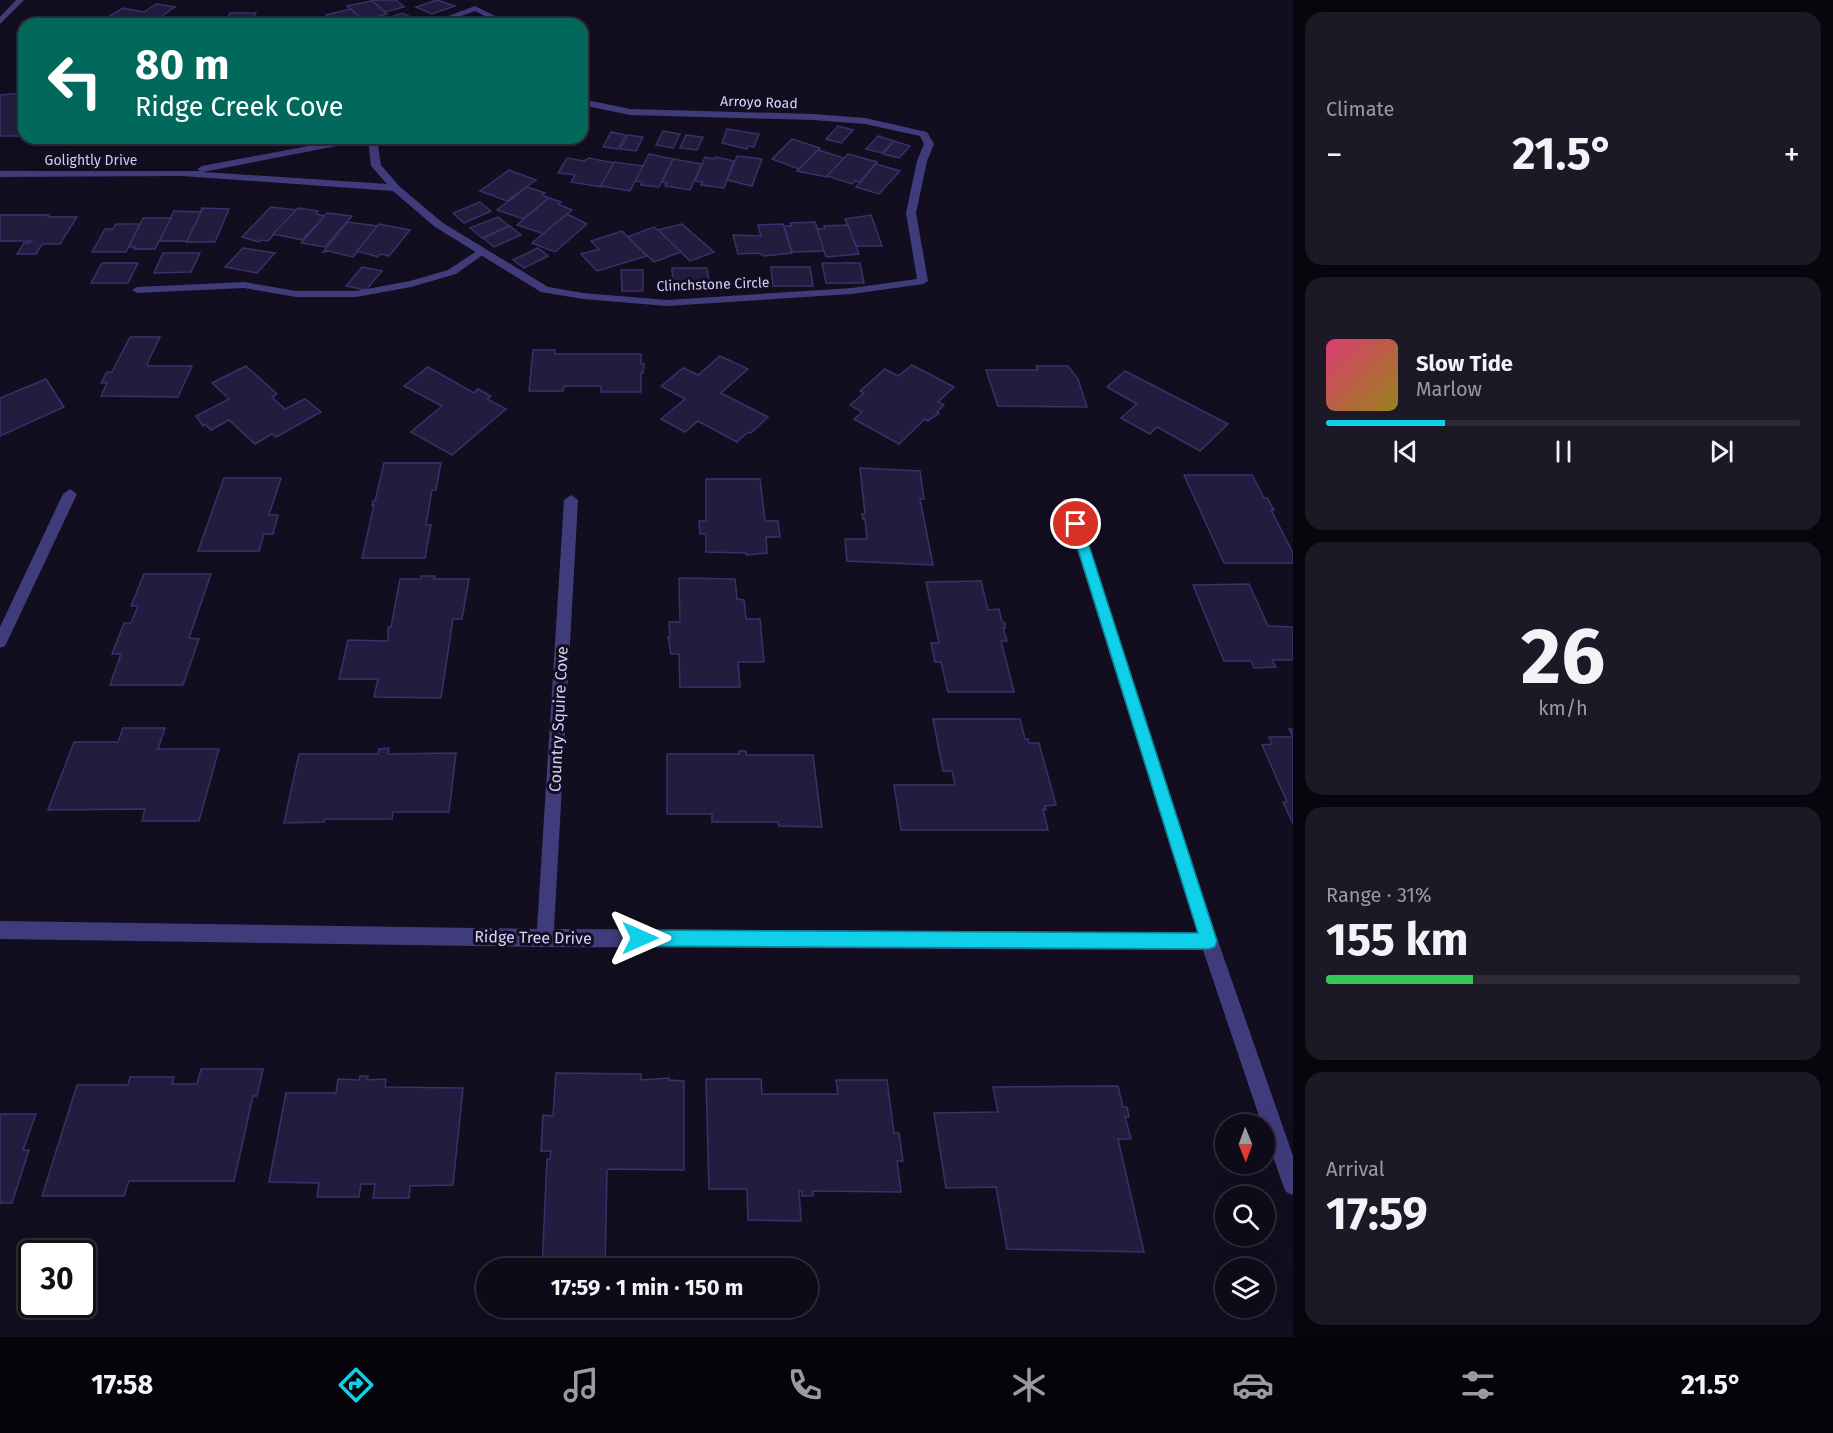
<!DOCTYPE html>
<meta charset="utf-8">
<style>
body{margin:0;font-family:"Fira Sans",sans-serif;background:#1c1825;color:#f1f3f6;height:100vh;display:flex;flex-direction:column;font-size:22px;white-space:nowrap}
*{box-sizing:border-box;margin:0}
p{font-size:20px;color:#9b9aa2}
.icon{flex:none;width:33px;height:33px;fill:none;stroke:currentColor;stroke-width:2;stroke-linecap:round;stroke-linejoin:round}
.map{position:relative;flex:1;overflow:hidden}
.sheet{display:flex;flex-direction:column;gap:12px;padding:12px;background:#08060d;width:540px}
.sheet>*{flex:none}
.hud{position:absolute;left:18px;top:18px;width:570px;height:126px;border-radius:18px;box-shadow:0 6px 24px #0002,0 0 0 2px #2e2b37;background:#00695c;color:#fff;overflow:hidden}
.needle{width:39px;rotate:179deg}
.buttons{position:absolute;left:1215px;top:1114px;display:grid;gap:12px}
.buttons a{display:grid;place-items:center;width:60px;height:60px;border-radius:50%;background:#0e0a18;box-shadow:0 6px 24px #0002,0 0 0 2px #2e2b37;font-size:30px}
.speed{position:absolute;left:18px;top:1240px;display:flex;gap:12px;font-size:30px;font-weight:700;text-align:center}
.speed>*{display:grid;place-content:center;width:78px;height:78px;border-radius:50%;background:#0e0a18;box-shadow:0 6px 24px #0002,0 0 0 2px #2e2b37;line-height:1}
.speed .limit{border:3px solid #111;border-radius:9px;background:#fff;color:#111}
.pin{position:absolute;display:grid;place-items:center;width:51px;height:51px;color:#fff;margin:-26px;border:3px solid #fff;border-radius:50%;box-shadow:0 2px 6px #0007}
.me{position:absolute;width:66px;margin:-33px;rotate:90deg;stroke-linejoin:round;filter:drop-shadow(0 0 4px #0008)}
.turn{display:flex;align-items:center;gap:21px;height:126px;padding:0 18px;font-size:27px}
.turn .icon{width:78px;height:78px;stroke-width:2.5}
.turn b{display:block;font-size:42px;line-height:51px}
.big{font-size:45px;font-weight:700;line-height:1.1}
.sheet .widget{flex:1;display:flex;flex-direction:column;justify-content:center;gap:9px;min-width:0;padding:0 21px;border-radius:18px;background:#1c1825}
.sheet .dial{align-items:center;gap:0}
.dial b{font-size:78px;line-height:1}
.song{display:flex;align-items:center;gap:18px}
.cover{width:72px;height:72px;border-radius:9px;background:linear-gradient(135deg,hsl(340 70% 55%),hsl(50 70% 35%))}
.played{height:6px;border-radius:3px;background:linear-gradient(90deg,#10cfe8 25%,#2e2b37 25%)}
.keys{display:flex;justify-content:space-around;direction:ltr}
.heat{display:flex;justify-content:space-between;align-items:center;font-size:33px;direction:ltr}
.charge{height:9px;border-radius:4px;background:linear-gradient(90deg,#34c759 31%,#2e2b37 0)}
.trip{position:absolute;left:476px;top:1258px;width:342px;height:60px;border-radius:30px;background:#0e0a18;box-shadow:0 6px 24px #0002,0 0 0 2px #2e2b37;font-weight:700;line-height:60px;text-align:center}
.tabs{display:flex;height:96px;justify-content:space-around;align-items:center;background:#06040a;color:#9b9aa2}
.tabs .icon{width:42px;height:42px}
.tabs .on{color:#10cfe8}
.tabs b{font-size:27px;color:#f1f3f6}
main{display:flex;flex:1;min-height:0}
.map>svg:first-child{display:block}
</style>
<main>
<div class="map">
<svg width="1293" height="1337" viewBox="0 0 1293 1337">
<rect width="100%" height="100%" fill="#120e20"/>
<g fill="#231c3f" stroke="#3c2f6a" stroke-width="1.5">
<path d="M371,0h25l8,7 -19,5z"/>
<path d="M437,0l18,6 -23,8 -16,-7z"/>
<path d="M372,1l15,13 -24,6 -16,-14z"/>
<path d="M156,4l19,3 -23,16 -41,1 9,-6 -10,-2 13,-8 21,4z"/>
<path d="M351,9l16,14 -31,1 -10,-9z"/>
<path d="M230,13h26l-6,11h-26z"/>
<path d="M402,13l15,7 -8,4 -31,-2z"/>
<path d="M278,18l-4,6h-24l2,-4z"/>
<path d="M24,93v43h-24v-41z"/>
<path d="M838,126l15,4 -12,13 -15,-4z"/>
<path d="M727,129l32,5 -5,13 -6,-1 -1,3 -25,-6z"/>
<path d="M663,131l17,3 -7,14 -17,-3z"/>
<path d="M611,132l15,3 -8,14 -15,-2z"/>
<path d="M628,135l15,2 -7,14 -16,-2z"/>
<path d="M686,135l17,2 -6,13 -17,-2z"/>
<path d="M878,136l16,5 -12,12 -16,-4z"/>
<path d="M792,139l28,9 -21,21 -27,-10z"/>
<path d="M894,141l16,5 -11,12 -16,-4z"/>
<path d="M818,150l26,8 -17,19 -30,-6z"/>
<path d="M649,154l24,5 -14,28 -18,-2 1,-3 -7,-1z"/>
<path d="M848,154l29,8 -17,20 -5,-1 -3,3 -25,-8z"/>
<path d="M737,156l25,3 -10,27 -25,-6z"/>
<path d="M705,157l10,2 1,-2 18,4 -10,27 -23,-3 1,-3 -7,-1z"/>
<path d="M567,158l17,3 5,-3 25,5 -13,24 -30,-5 4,-7 -17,-2z"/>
<path d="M673,159l29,5 -12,26 -25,-4 2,-3 -5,-1z"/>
<path d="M614,162l29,4 -13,25 -29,-5z"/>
<path d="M876,164l24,7 -21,23 -23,-7z"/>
<path d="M509,170l27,10 -29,21 -27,-10z"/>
<path d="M527,187l18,6 -3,2 7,3 -26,21 -26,-9z"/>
<path d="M549,198l12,4 -3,2 14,6 -28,24 -27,-9z"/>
<path d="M480,202l11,9 -27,12 -11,-10z"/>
<path d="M271,207l26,3 -29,31 -7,-1 -2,2 -17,-5z"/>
<path d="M202,208l27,1 -14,33h-29z"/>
<path d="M298,208l20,3 -2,3 9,2 -23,24 -29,-6z"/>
<path d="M174,211l27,1 -14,29h-28z"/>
<path d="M327,213l25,3 -27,31 -24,-4z"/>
<path d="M567,214l20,10 -32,28 -23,-9z"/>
<path d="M0,215h49l-1,2h29l-17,27h-18l-6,10h-19l7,-11h5l2,-2h-31z"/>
<path d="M871,215l11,31h-26l-11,-27z"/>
<path d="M498,217l11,9 -27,12 -12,-10z"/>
<path d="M143,218h28l-16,31h-21l1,-2h-6z"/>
<path d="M347,222l31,4 -25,31 -25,-6 -5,1z"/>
<path d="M815,222l10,29 -33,1 -8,-26h8l-2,-3z"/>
<path d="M116,224h24l-14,28h-34l13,-23h8z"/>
<path d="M379,224l31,6 -21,26 -9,-2 -2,3 -21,-6z"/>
<path d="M682,224l32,28 -24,9 -32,-31z"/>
<path d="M783,224l9,29 -28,3 -6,-3 -20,1 -5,-19 28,1 -3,-11z"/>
<path d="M848,225l11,29 -33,3 -9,-28h8l-1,-3z"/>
<path d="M510,226l11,9 -27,12 -11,-9z"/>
<path d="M654,227l4,3 23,22 -27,10 -27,-25z"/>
<path d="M622,231l25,25 -50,15 -16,-17 18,-5 -8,-8z"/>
<path d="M243,248l32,5 -18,20 -32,-6z"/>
<path d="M538,248l10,8 -24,12 -11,-8z"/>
<path d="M163,253h37l-9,19 -37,1z"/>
<path d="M102,263h36l-10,20h-37z"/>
<path d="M822,263h38l4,20h-38z"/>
<path d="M362,267l20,4 -16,19 -20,-4z"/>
<path d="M771,267h39l3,19h-40z"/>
<path d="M672,268h35l3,19 -37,1z"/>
<path d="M621,270h22v21h-21z"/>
<path d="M130,337h30l-13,27 2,2h43l-14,31 -77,-1 6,-13h-6l6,-11h5z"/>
<path d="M533,350h22v4h86v10h3l-1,9h-2v19h-40v-6h-37l-1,5h-34z"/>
<path d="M720,356l28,13 -27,24 47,24 -17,16 -3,-1 -11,10 -39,-21 -13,11 -24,-13 24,-20 -24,-13 22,-18 15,7z"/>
<path d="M912,365l42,22 -16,15 6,3 -7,7 2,1 -11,8 -3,-2 -26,25 -45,-25 8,-7 -12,-7 14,-12 -4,-2 25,-22 13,7z"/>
<path d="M246,366l31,28 -5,3 13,12 20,-10 16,13 -45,25 -4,-3 -17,10 -26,-24 -18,10 -6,-6 -2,2 -7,-10 33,-17 -17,-16z"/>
<path d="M1036,366h32l10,13 9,28 -89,-1 -12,-36h52z"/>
<path d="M428,367l46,26 4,-4 13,7 -4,3 19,10 -54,46 -41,-23 31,-26 -38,-20z"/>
<path d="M1125,371l103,53 -28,27 -43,-24 -7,7 -29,-16 16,-14 -30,-17z"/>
<path d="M46,379l18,28 -64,29v-38z"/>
<path d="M384,463h57l-5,27h-4l-6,35h5l-6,33h-63l12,-53 -2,1 1,-5h2z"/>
<path d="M860,468l60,3 4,28h-4l13,66 -86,-4 -2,-22h22l-2,-20h-2l-1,-5h3z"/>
<path d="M1184,475h68l12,23h3l7,12h-3l22,43v10h-69z"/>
<path d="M224,478h57l-12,37h9l-5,19h-9l-5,17h-61z"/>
<path d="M706,479h54l5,42h13l2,16h-14l1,16 -21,2v-2l-40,-1v-18h-6l-1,-13h7z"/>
<path d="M144,574h67l-22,64 10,1 -16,46h-73l11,-31h-9l12,-31h7l7,-17h-7z"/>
<path d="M421,576h14l-1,3h35l-7,40h-9l-12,79 -67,-1 4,-18h-39l9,-39 40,1v-14h3l9,-48h21z"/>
<path d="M679,578l56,1 2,20 7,1 2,19h14l4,43h-26l2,25h-60l-1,-33h-8l-3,-17h2l-1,-15h11z"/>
<path d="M981,581l7,29 11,-1 3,13 3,1v5h-2l4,13h-6l13,51h-66l-7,-30h-6l-4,-19h8l-13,-61z"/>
<path d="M1249,584l19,42 25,1v33h-21l4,7 -22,1 -3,-7h-27l-31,-76z"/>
<path d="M933,719h87l5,20h3l1,4h10l17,62 -11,1 1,4 -3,-1 5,21h-147l-7,-45h61l-3,-14h-9z"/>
<path d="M123,728h42l-7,21h61l-20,72h-57l3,-12 -97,1 26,-68h44z"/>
<path d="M1289,729h4v95l-10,-22h4l-25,-57 10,-1 -3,-7h24z"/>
<path d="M389,748l-1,6 68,-1 -7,59h-56l-1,7h-67l-1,3 -40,1 15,-69h79l1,-5z"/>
<path d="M739,751h7v4h67l9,72 -43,-1 -1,-4h-66v-8h-45v-60h72z"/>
<path d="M201,1069h62l-6,27h-4l-19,85h-105l-5,15h-82l35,-111h51l2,-8h44l-2,7h25z"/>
<path d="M556,1073l85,1v6l28,-2v2l15,1v89l-75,-1 -2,2 -2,98h-63l5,-110h3l1,-8h-10l2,-36 10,1z"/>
<path d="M360,1076h8l-1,4 19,-1 -1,8 78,1 -10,97 -43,1 -1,12h-36l2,-14h-14l-2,13h-42l2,-14 -50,-1 17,-89h50l2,-14 21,1z"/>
<path d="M706,1079h55l1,15h76l-2,-14h51l7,53h5l4,28h-6l4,31 -88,-1v5h-11v-5h-3l2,30 -53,-1 -1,-31h-38z"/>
<path d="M1118,1086l5,21h4l2,10h-4l6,22h-13l26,113 -137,-3 -11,-62 -50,1 -12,-75 64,-1 -5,-25z"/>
<path d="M0,1114h36l-13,36h6l-17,53h-12z"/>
</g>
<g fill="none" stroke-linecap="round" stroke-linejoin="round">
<path fill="#403c7c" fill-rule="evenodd" d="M480,249l4,1v4l-28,20 -45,13 -55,10h-60l-52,-9 -107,5 -5,-3 5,-3 107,-5 52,9h60l54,-10 38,-11z"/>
<g fill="#403c7c" fill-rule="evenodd">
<path d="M16,0h8l-24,24v-7z"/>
<path d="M475,6l36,18h-10l-26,-13 -36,13h-12z"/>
<path d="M582,99l48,10 183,5 52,4 62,14 7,12 -7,17 -11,52 12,68 -5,3 -71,10 -185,12 -84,-7 -42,-7 -106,-65 -42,-36 -211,-15 -182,1v-6h200l-3,-2 5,-3 149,-28h26l4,27 18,21 44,37 105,64 35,6 84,7 185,-12 65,-9 -11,-66 11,-52 7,-17 -4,-8 -55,-12 -52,-4 -183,-5 -48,-10zM368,140l3,26 16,18 -184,-12z"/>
<path d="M70,489l7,5 -70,148 -2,4 -5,2v-21l63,-133z"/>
<path d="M571,495l7,5 -24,429 643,3 -135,-430 2,-3h10l144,442 75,215v39l-7,-3 -3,-7 -19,-54v-6h-2l-59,-175 -658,-3 -545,-8v-18l537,8 27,-429z"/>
</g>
</g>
<path fill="#10cfe8" stroke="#0a8797" stroke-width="1.5" d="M1076,520l6,4 135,417 -2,6 -6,2 -569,-3 -6,-2 -3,-6 3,-6 6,-2 558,3 -128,-409z"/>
<g text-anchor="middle" stroke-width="6" stroke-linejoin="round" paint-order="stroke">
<g font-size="14" fill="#d6d0fc" stroke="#120e20">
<text transform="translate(759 102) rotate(2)" y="5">Arroyo Road</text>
<text x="91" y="165">Golightly Drive</text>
<text transform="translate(713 284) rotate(-2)" y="5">Clinchstone Circle</text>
</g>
<g font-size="16" fill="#d6d0fc" stroke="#120e20">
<text transform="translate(558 719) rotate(-87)" y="6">Country Squire Cove</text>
<text transform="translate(533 937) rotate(1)" y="6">Ridge Tree Drive</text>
</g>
</g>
</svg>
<div class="buttons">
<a><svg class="needle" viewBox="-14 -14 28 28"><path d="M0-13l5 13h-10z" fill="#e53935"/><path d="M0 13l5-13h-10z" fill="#9b9aa2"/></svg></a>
<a><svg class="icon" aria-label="search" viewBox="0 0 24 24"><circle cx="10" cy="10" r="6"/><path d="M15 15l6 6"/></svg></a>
<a><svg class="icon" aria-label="layers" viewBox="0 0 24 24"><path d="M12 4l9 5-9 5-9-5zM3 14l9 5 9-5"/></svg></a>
</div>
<div class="speed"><div class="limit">30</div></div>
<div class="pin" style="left:1076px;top:524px;background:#d93025"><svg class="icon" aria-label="arrive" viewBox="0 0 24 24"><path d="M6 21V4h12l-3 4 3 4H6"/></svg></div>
<svg class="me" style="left:640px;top:938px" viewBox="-20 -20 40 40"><path d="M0-17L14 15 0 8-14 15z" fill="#10cfe8" stroke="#fff" stroke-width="4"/></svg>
<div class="trip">17:59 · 1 min · 150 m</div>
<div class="hud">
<div class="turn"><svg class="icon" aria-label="left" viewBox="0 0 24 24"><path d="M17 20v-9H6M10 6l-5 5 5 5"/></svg><div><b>80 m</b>Ridge Creek Cove</div></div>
</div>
</div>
<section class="sheet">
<div class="widget"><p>Climate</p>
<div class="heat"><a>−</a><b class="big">21.5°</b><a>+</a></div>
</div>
<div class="widget">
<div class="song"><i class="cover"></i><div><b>Slow Tide</b><p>Marlow</p></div></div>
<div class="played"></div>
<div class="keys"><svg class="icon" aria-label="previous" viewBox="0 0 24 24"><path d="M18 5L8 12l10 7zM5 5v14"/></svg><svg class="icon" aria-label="pause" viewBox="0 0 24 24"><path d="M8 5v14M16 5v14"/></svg><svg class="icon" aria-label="next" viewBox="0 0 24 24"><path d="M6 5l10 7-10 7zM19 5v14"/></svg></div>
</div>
<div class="widget dial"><b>26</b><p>km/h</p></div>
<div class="widget"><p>Range · 31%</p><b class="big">155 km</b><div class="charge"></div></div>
<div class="widget"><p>Arrival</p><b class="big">17:59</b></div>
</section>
</main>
<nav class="tabs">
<b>17:58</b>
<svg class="icon on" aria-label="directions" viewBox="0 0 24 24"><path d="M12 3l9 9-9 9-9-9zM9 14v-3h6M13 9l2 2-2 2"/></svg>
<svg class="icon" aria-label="music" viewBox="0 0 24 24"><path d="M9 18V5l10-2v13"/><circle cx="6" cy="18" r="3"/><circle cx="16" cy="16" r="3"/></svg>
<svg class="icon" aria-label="phone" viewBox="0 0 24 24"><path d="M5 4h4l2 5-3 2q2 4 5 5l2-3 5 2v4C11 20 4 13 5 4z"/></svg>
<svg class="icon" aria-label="climate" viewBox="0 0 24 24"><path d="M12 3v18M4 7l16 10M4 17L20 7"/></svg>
<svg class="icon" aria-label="car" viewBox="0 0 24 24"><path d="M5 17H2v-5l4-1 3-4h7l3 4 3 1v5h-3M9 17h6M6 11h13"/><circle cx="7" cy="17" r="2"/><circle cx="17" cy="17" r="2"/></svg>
<svg class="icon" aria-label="filters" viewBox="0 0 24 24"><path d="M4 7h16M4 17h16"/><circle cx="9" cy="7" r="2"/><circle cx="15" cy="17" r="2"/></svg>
<b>21.5°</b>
</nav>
